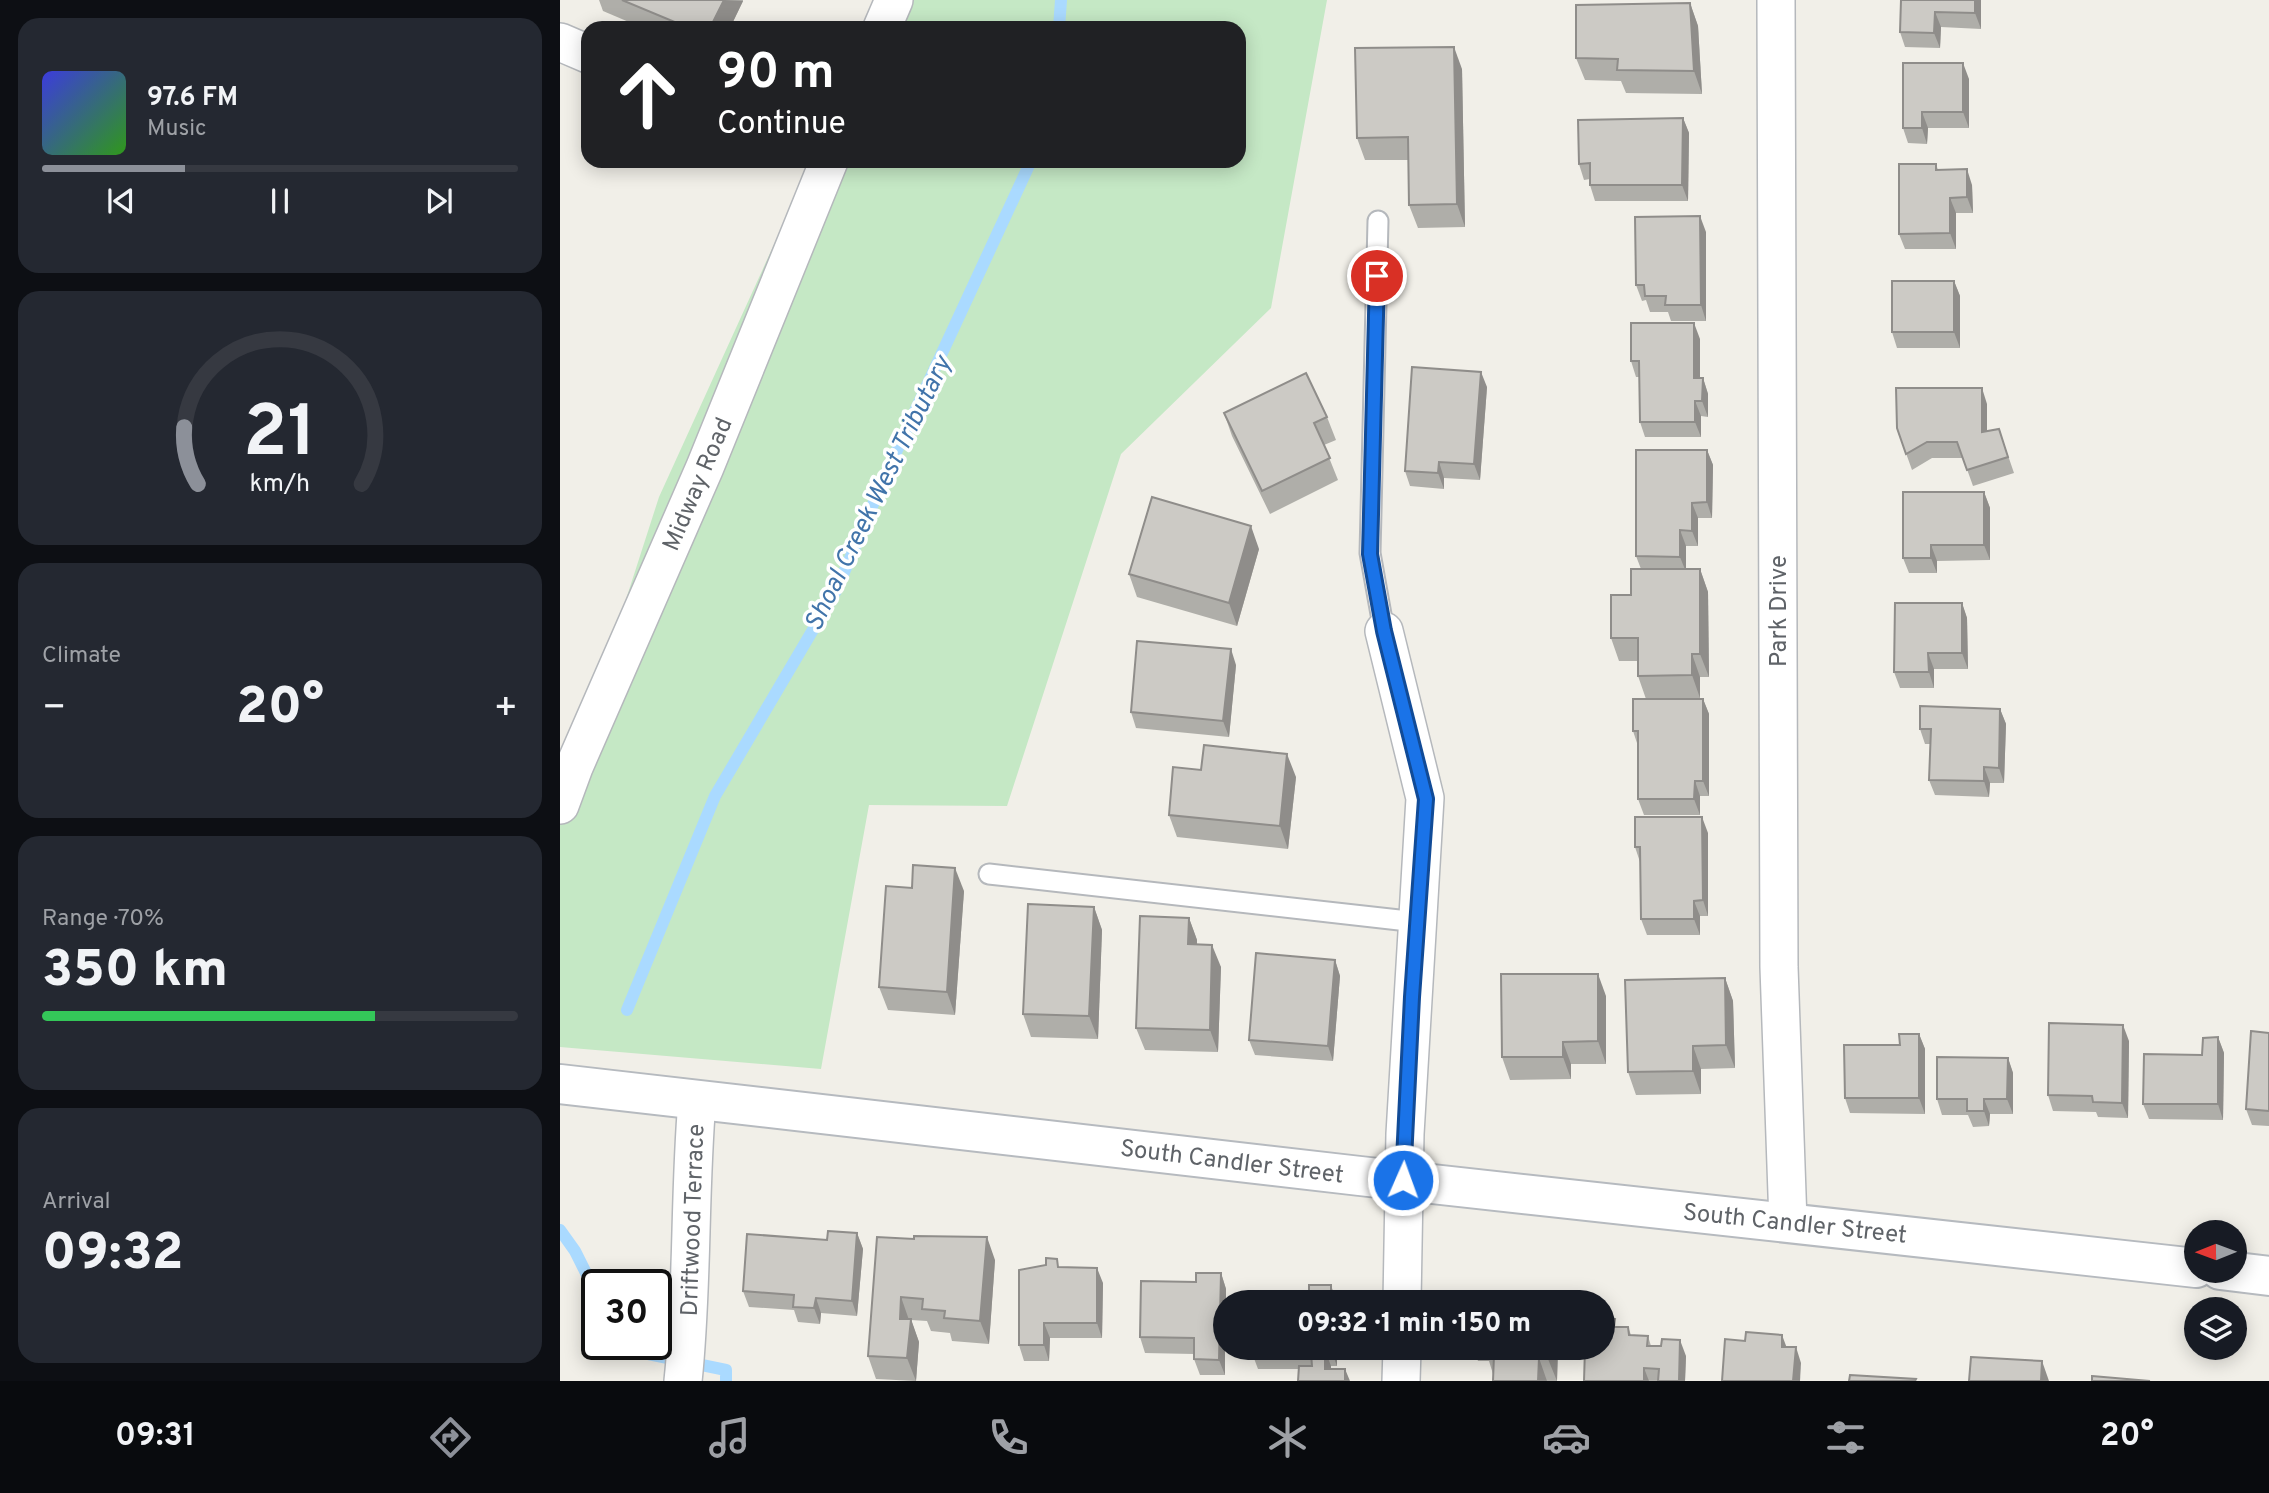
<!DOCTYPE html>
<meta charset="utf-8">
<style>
body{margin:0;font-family:Overpass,sans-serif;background:#242831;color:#f1f3f6;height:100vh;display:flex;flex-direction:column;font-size:26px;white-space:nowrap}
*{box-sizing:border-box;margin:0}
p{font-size:23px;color:#9ea1a6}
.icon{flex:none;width:38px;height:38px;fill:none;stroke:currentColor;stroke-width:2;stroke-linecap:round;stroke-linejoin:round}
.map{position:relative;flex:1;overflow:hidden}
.details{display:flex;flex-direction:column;gap:18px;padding:18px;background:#0d0f14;width:560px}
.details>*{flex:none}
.banner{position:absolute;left:21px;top:21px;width:665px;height:147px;border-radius:21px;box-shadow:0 4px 18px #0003;background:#202124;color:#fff;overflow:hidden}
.needle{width:46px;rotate:269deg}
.tools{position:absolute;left:1624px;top:1220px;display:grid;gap:14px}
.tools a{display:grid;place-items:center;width:63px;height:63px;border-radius:50%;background:#171b24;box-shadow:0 4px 18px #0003;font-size:35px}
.speed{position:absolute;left:21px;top:1269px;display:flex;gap:14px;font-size:35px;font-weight:700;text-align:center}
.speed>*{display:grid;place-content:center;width:91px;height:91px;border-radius:50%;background:#171b24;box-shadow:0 4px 18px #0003;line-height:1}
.speed .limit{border:4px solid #111;border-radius:10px;background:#fff;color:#111}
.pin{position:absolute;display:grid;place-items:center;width:60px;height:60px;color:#fff;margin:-30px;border:4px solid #fff;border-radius:50%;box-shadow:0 2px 7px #0007}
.me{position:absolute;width:77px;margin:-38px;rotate:2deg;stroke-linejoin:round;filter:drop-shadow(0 0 5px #0008)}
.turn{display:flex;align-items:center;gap:24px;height:147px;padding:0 21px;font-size:32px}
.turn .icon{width:91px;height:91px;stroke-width:2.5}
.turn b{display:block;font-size:49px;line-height:60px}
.big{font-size:52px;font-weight:800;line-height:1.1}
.details .tile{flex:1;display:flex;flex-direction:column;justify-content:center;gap:10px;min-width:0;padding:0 24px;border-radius:21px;background:#242831}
.details .dial{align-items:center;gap:0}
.dial svg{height:182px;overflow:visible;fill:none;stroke:#363941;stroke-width:7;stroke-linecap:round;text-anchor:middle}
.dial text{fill:#f1f3f6;stroke:none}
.song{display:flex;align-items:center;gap:21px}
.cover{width:84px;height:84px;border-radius:10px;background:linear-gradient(135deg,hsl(240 70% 55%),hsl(110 70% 35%))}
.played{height:7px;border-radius:4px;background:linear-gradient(90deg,#8c9099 30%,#363941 30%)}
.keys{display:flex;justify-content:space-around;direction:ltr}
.heat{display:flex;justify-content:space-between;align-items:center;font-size:38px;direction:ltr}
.charge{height:10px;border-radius:5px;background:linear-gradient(90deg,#34c759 70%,#363941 0)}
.trip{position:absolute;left:653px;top:1290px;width:402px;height:70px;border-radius:35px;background:#171b24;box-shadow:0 4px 18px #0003;font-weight:800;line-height:70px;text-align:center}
.dock{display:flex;height:112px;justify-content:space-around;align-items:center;background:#090b0e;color:#9ea1a6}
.dock .icon{width:49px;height:49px}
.dock .current{color:#8c9099}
.dock b{font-size:32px;color:#f1f3f6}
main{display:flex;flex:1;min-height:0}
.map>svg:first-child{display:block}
</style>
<main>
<section class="details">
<div class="tile">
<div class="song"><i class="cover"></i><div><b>97.6 FM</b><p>Music</p></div></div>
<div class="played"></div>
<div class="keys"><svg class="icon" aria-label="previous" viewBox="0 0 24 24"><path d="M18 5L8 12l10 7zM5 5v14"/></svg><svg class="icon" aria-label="pause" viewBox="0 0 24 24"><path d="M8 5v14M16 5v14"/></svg><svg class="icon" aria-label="next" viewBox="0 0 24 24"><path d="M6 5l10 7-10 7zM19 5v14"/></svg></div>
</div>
<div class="tile dial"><svg viewBox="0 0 100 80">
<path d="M14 69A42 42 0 1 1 86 69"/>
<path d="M14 69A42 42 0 0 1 8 44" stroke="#8c9099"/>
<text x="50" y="56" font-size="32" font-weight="700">21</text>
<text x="50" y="72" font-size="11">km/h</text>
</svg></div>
<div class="tile"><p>Climate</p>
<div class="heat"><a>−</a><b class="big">20°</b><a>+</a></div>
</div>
<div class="tile"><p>Range · 70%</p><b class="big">350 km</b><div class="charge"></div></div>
<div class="tile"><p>Arrival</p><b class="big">09:32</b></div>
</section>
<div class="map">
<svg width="1709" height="1381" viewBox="0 0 1709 1381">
<rect width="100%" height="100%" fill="#f1efe8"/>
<path fill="#c5e8c5" d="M318,0h449l-56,308 -150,146 -114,352 -138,-1 -48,264 -261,-22v-243l99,-307 153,-336h427v-133h-371z"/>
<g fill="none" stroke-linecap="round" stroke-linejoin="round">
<g stroke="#aadaff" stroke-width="12">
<path d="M499,28l2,-28"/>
<path d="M67,1010l88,-214 122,-207 48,-113 146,-315"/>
<path d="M0,1230l15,21 22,44"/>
<path d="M61,1344l3,5 102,21v11"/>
</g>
<defs>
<g id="lane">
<path d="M818,221l-8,332 14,78"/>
<path d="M429,874l428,48"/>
</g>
<g id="street">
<path d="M1216,0l3,967 9,255"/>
<path d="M322,28l12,-28"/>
<path d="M0,42l28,12"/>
<path d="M824,631l41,167 -20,336 -3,168"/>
<path d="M0,805l14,-38 131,-300 124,-306"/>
<path d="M123,1381c10,-93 6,-187 14,-280"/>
<path d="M841,1381l1,-33"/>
</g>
<g id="secondary">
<path d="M0,1084l800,92 836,92"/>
<path d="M1660,1270l49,6"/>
</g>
</defs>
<use href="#lane" stroke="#b5b8bc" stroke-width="23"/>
<use href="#street" stroke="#b5b8bc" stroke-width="40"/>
<use href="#secondary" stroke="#b6babf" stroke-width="42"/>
<use href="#lane" stroke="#fff" stroke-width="19"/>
<use href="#street" stroke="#fff" stroke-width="37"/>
<use href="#secondary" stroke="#fff" stroke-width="38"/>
</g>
<g fill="#afaea9">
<path d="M39,0h144v1l-13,27h-87l-40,-17z"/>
<path d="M1341,0h80v29l-40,-2 -1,21 -35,-1 -5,-15z"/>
<path d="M1130,3l8,23 4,68 -76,-1 -5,-12 -36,-1 -9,-22z"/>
<path d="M1343,63l66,16v49h-41l-1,16 -19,-1 -5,-15z"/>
<path d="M902,69l3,158 -47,1 -9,-23 -1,-45h-43l-8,-22z"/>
<path d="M1123,118l6,15 -1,68h-93l-5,-16v-6l-6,1 -5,-16z"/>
<path d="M1376,164l2,6 34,15 1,28h-17v36h-51l-6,-15z"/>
<path d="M1146,232v89h-35l-3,-9h-18l-4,-12 -4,1 -6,-16z"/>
<path d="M1394,281l6,15v52h-63l-5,-16z"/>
<path d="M1140,339v39h3l5,16v23l-7,-1v21h-56l-5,-15 -1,-45h-3l-5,-16z"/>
<path d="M927,387l-7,93 -36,-2v11l-34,-3 -5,-15z"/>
<path d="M1427,404v27l12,-2 15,44 -41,13 -10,-28h-31l-20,12 -15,-42z"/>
<path d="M664,413l103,4 9,23 -12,5 14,35 -68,34 -38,-78z"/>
<path d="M1147,450l6,15 -1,53h-14v28h-12v23h14l8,23 1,85h-9v21l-54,1 -8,-23v-15h-19l-8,-23 20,-43 10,-26 -5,-13z"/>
<path d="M1424,492l6,16v52l-53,1v12h-28l-6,-15z"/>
<path d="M699,549l-22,77 -100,-29 -8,-23z"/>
<path d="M1402,603l5,15 1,51h-34v19h-34l-6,-16z"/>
<path d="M676,665l-7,72 -93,-9 -5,-16z"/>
<path d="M1143,699l6,15v82h-9v19h-56l-6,-16v-53l-5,-15z"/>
<path d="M1440,709l6,15 -2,59h-14l-1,14 -54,-2 -6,-15 1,-36h-5l-5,-15z"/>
<path d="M641,770l95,7 -8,72 -111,-12 -8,-22z"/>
<path d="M1148,833v83h-8v19h-53l-6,-16 -1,-57 -5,-15z"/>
<path d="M404,891l-9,124 -67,-5 -9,-23z"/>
<path d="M534,907l8,23 -4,109 -67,-2 -8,-23z"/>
<path d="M629,918l8,22v4l24,23 -3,85 -73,-2 -9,-22z"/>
<path d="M775,960l5,16 -7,85 -78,-6 -6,-15z"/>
<path d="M1165,978l8,23 2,67 -34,1v25l-65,1 -8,-23z"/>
<path d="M1046,996v68h-35v15l-61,1 -8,-23z"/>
<path d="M1709,1033v93l-17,-1 -6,-16z"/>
<path d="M1359,1034l6,15v65l-75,-1 -5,-15 55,-53z"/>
<path d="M1658,1037l6,16 -1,67 -74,-1 -6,-15 59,-49z"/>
<path d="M1569,1041l-1,77 -30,-1 -2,-5 -43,-1 -5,-16z"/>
<path d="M1448,1058l5,15v41h-23l-1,12 -16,1 -5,-12h-26l-5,-16z"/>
<path d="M297,1233l6,16 -6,67 -36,-3 -1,11 -22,-2 -4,-12 -45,-3 -6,-16 84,-51z"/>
<path d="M317,1237l118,23 -6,84 -37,-3 -2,-8 -19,-2 -4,-10 -16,-1 8,22 -3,39 -40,-2 -8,-23z"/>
<path d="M501,1268l42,15 -1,55h-52l-1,23h-25l-5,-16z"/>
<path d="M661,1273l5,16v13h-1v73h-25l-6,-16v-5l-49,-1 -5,-16 56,-55z"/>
<path d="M1057,1327h11l3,8 17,1 3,10 35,10 -1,25h-101z"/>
<path d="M777,1348v18h-6v3h-73l-6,-16z"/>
<path d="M913,1348h85l-1,33h-64v-7l-4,-13h-11z"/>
</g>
<g fill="#8f8d8a">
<path d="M164,0l19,1 -13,27h-20z"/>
<path d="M1415,0h6v29l-6,-16z"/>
<path d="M1130,3l8,23 4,68 -8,-23z"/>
<path d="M1375,12l6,15 -1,21 -6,-15z"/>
<path d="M894,47l8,22 3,158 -8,-23z"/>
<path d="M1403,63l6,16v49l-6,-16z"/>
<path d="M1362,112l6,16 -1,16 -5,-16z"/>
<path d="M1123,118l6,15 -1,68 -6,-16z"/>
<path d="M1407,169l5,16 1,28 -6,-16z"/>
<path d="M1390,198l6,15v36l-6,-16z"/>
<path d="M1140,216l6,16v89l-5,-16z"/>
<path d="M1394,281l6,15v52l-6,-16z"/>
<path d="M1134,323l6,16v55l-6,-16z"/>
<path d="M921,372l6,15 -7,93 -6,-16z"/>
<path d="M1143,378l5,16v23l-6,-16z"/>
<path d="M1422,388l5,16v44l-5,-16z"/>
<path d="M1135,401l6,15v21l-6,-15z"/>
<path d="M1147,450l6,15 -1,53 -5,-16z"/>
<path d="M879,462l5,16v11l-6,-16z"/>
<path d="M1424,492l6,16v52l-6,-15z"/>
<path d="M1132,503l6,15v28l-6,-15z"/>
<path d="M691,526l8,23 -22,77 -8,-23z"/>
<path d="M1120,530l6,16v26l-6,-15z"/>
<path d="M1371,545l6,16v12l-6,-15z"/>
<path d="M1140,569l8,23 1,85 -9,-23z"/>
<path d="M1402,603l5,15 1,51 -6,-16z"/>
<path d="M671,649l5,16 -7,72 -6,-16z"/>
<path d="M1368,653l6,16v19l-5,-16z"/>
<path d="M1132,654l8,23v21l-8,-23z"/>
<path d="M1143,699l6,15v82l-6,-15z"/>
<path d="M1440,709l6,15 -2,59 -5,-15z"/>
<path d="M727,754l9,23 -8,72 -8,-23z"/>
<path d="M1424,767l6,16 -1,14 -5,-16z"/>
<path d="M1135,781l5,15v19l-6,-16z"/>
<path d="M1142,817l6,16v83l-5,-16z"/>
<path d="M395,868l9,23 -9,124 -8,-23z"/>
<path d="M1134,901l6,15v19l-6,-16z"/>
<path d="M534,907l8,23 -4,109 -9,-23z"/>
<path d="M629,918l8,22 -1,27 -8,-23z"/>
<path d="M652,945l9,22 -3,85 -8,-22z"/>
<path d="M775,960l5,16 -7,85 -5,-15z"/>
<path d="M1038,974l8,22v68l-8,-23z"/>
<path d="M1165,978l8,23 2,67 -9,-23z"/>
<path d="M1563,1025l6,16 -1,77 -6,-15z"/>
<path d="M1359,1034l6,15v65l-6,-16z"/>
<path d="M1658,1037l6,16 -1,67 -5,-16z"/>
<path d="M1003,1042l8,22v15l-8,-22z"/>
<path d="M1133,1046l8,23v25l-8,-23z"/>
<path d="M1448,1058l5,15v41l-6,-15z"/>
<path d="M1424,1099l6,15 -1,12 -5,-15z"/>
<path d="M297,1233l6,16 -6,67 -5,-15z"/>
<path d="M427,1237l8,23 -6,84 -9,-23z"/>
<path d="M537,1268l6,15 -1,55 -5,-15z"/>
<path d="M661,1273l5,16v13h-1v73l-6,-15z"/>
<path d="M771,1285l5,16v1h-5z"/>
<path d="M341,1297l8,23 -9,-1z"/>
<path d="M256,1298l5,15 -1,11 -6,-16z"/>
<path d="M351,1319l8,23 -3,39 -9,-23z"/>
<path d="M484,1323l6,15 -1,23 -5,-16z"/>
<path d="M1222,1335l6,16 -6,-4z"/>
<path d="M1120,1340l6,16 -1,25h-6z"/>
<path d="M1236,1347l5,16 -1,18h-7z"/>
<path d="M771,1348h6v18l-6,-16z"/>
<path d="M989,1348h9l-1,33 -9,-22z"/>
<path d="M765,1350l6,16v15l-6,-12z"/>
<path d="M979,1358l8,23h-9z"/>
<path d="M1482,1361l7,20h-8z"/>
<path d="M1084,1368l5,13h-5z"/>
<path d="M785,1369l5,12h-5z"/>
</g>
<g fill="#cccac5" stroke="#8f8d8a" stroke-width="2">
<path d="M62,0h102l-14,28h-21z"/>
<path d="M1341,0h74v13l-40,-1 -1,21 -34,-1z"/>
<path d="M1130,3l4,68 -77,-1 1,-11 -42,-1v-53z"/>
<path d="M894,47l3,157 -48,1 -1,-68 -51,1 -2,-90z"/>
<path d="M1343,63h60v49h-41v16h-19z"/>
<path d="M1123,118l-1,67h-92v-22l-11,1 -1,-44z"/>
<path d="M1339,164h37v6l31,-1v28l-17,1v35l-51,1z"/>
<path d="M1140,216l1,89h-36l1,-9h-21l-1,-11h-8l-1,-68z"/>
<rect x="1332" y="281" width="62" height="51"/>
<path d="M1071,323h63v55h9l-1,23h-7v21h-55l-1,-61h-8z"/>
<path d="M852,367l69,5 -7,92 -35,-2 -1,11 -33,-2z"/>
<path d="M746,373l21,44 -13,6 16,35 -68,33 -38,-78z"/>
<path d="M1336,388h86v44l17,-3 9,28 -41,13 -10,-28h-30l-21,12 -9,-26z"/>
<path d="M1076,450h71v52l-15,1v28l-12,-1v27l-44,-1z"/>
<path d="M1343,492h81v53h-53v13h-28z"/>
<path d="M592,497l99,29 -22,77 -100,-29z"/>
<path d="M1071,569h69v85h-8v21l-54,1v-38h-27v-43h20z"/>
<path d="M1335,603h67v50h-34l1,19h-35z"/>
<path d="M577,641l94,8 -8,72 -92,-9z"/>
<path d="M1073,699h70v82h-8l-1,18h-56v-68h-5z"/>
<path d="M1360,706l80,3 -1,59 -15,-1v14l-55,-1 2,-51h-11z"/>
<path d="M644,745l83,9 -7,72 -111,-11 4,-48 28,3z"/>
<path d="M1075,817h67l1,83 -9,1v18h-53l-1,-72h-5z"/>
<path d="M353,865l42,3 -8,124 -68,-5 7,-101 26,2z"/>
<path d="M468,904l66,3 -5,109 -66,-2z"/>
<path d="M580,916l49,2 -1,26 24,1 -2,85 -74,-2z"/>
<path d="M696,953l79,7 -7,86 -79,-6z"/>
<path d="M941,974h97v67l-35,1v15h-61z"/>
<path d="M1165,978l1,67 -33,1v25l-65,1 -3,-92z"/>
<path d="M1489,1023l74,2 -1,78 -29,-1 -1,-6 -44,-1z"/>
<path d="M1691,1031l18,2v78l-23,-2z"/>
<path d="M1339,1034h20v64h-74l-1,-53h56z"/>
<path d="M1658,1037v67h-75l1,-50 58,1 1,-17z"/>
<path d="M1377,1057l71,1 -1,41h-23v12h-17v-12h-30z"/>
<path d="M268,1231l29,2 -5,68 -36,-3 -2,10 -21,-1 1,-12 -51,-4 4,-57 80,6z"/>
<path d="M354,1236l73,1 -7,84 -36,-3 1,-7 -23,-2 1,-10 -22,-2 -1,22h11l-4,39 -39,-2 9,-119 37,2z"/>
<path d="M486,1258l11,1 1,8 39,1v55h-53v22h-25v-75l27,-5z"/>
<path d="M636,1273h25l-2,87 -25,-1v-21l-54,-1 1,-56 55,1z"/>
<path d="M749,1285h22v17h-78v-6l56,-1z"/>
<path d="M955,1296l18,1v5h-18z"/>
<path d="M1043,1319h12l-1,8h14l1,8 19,1 -1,10h14l1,-7 18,1 -1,41h-21l1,-12 -15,-1v13h-60l1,-33h18z"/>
<path d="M1186,1332l36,3v12h14l-3,34h-71l3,-42 20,2z"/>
<path d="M692,1348h79v2h-6v19h20v12h-47l1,-15h13l-1,-13h-59z"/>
<path d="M927,1348h62l-1,11 -9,-1 -1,23h-45l1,-26h-7z"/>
<path d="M1411,1357l71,4 -1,20h-72z"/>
<path d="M1290,1375l66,4 -1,2h-66z"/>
<path d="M1532,1376l58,5h-58z"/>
</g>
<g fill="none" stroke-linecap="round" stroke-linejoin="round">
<defs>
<path id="route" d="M817,276l-7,278 14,77 42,168 -14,198 -9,183"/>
</defs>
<use href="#route" stroke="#114b97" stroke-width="18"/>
<use href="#route" stroke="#1a73e8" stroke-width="12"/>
</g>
<g text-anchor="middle" stroke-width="7" stroke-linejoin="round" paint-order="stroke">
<g font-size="24" fill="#5f6368" stroke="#fff">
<text transform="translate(137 484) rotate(-67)" y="8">Midway Road</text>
<text transform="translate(1218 611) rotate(-90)" y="8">Park Drive</text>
<text transform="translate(672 1161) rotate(7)" y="8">South Candler Street</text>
<text transform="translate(132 1220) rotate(-88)" y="8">Driftwood Terrace</text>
<text transform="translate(1235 1223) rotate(6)" y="8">South Candler Street</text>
</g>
<g font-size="26" font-style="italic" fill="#4174aa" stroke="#fff">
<text transform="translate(317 493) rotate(-64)" y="9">Shoal Creek West Tributary</text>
</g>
</g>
</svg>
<div class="tools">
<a><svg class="needle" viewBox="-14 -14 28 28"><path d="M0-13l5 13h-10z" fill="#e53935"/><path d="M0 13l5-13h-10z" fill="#9ea1a6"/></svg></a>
<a><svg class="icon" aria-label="layers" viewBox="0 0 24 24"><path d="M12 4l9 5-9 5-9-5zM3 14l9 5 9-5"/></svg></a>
</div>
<div class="speed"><div class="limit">30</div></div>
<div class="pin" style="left:817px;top:276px;background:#d93025"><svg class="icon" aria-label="arrive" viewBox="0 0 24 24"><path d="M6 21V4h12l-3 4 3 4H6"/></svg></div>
<svg class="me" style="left:843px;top:1180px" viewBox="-20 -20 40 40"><circle r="17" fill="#1a73e8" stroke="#fff" stroke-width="3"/><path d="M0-11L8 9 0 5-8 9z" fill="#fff"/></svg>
<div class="trip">09:32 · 1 min · 150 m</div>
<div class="banner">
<div class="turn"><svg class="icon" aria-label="ahead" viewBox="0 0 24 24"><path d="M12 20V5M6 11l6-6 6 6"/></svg><div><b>90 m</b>Continue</div></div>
</div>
</div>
</main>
<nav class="dock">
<b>09:31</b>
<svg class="icon current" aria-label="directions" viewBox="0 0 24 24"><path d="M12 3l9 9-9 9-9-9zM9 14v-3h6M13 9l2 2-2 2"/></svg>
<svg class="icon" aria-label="music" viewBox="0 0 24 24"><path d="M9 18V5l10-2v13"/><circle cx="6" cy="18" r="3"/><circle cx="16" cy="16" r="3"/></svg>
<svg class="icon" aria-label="phone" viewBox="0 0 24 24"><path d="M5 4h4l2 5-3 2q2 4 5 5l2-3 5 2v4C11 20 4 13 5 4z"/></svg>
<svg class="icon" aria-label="climate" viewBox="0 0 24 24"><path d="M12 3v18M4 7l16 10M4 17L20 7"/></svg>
<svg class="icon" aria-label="car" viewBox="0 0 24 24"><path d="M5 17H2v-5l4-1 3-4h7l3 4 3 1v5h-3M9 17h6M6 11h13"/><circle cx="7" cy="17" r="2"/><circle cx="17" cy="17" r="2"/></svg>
<svg class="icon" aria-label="filters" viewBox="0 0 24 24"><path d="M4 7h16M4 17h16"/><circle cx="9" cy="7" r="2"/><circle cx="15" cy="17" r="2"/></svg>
<b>20°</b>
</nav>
